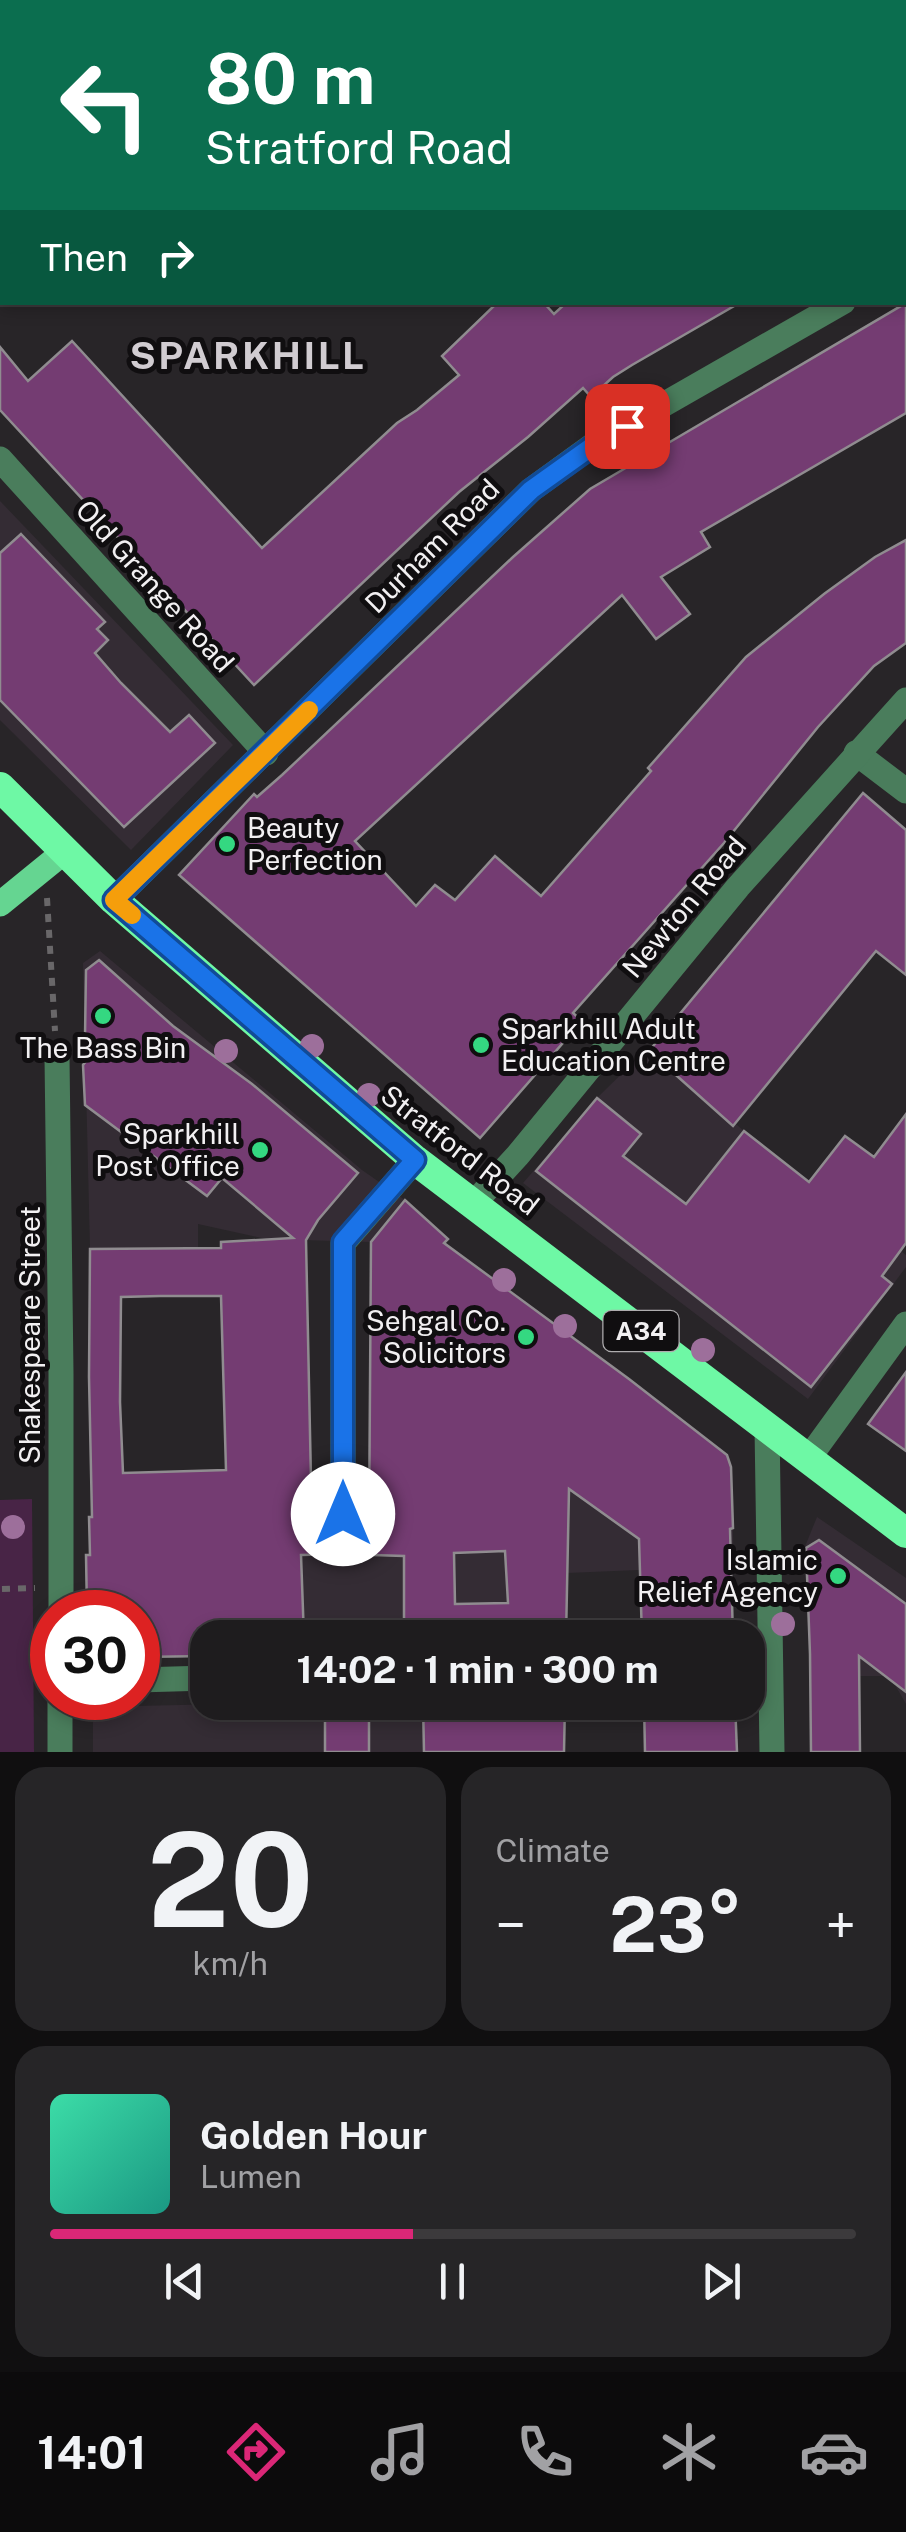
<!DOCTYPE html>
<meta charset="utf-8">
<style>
body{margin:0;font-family:"Public Sans",sans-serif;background:#262527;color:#f1f3f6;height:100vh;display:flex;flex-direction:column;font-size:38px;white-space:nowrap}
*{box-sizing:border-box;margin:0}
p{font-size:32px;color:#a1a1a4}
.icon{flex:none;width:55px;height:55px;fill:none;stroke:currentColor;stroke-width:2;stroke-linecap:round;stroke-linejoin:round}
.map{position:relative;height:1752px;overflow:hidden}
.details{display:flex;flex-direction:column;gap:15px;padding:15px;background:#100f10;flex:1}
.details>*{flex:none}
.banner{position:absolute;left:0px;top:0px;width:908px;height:305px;box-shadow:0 5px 15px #0003,0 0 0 2px #3c3a3c;background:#0b6e4f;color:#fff;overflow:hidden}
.speed{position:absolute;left:30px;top:1590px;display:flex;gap:20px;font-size:50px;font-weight:700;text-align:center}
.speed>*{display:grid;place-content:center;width:130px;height:130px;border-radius:50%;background:#1e1c1e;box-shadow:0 5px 15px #0003,0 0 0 2px #3c3a3c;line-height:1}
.speed .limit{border:15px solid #d22;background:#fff;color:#111}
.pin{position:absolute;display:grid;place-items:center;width:85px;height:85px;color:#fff;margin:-42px;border-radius:20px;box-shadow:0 5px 15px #0006}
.me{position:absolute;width:110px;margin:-55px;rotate:0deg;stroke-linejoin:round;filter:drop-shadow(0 0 8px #0008)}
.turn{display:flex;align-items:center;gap:35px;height:210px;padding:0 40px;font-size:45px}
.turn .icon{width:130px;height:130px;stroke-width:2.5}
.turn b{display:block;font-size:70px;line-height:85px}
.then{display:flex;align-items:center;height:95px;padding:0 40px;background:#0003;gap:20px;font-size:38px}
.big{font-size:75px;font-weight:700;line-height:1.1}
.details .card{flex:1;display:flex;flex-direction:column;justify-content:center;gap:15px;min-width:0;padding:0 35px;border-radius:30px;background:#262527}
.details .dial{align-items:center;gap:0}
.dial b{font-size:130px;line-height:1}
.song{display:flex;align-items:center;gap:30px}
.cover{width:120px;height:120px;border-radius:15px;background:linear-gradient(135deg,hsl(160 70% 55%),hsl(170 70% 35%))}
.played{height:10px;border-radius:5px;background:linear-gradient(90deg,#db2777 45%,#3c3a3c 45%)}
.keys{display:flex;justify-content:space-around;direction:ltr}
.heat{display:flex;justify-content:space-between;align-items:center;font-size:55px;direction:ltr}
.details .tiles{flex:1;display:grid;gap:15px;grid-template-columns:1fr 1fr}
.card:last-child{grid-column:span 2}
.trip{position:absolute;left:190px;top:1620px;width:575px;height:100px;border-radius:30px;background:#1e1c1e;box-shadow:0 5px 15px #0003,0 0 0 2px #3c3a3c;font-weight:700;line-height:100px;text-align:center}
.tab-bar{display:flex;height:160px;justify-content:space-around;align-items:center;background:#0c0b0c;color:#a1a1a4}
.tab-bar .icon{width:70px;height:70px}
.tab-bar .current{color:#db2777}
.tab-bar b{font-size:45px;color:#f1f3f6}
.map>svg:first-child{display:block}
</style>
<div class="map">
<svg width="906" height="1752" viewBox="0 0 906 1752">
<rect width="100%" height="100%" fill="#282528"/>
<g fill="#342c34">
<path d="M0,501l233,244 -102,105 -131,-130z"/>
<path d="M100,951l262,219 43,30 43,39 -3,5 282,211 4,12 3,99 -167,7 -1,64h-262l-3,-82h153l42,-4 -125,-274 -1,-35 -104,-3 -68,-15v23l-108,2 -7,-286z"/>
<path d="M648,1048l96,83 162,124v12l-98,132 -285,-216 76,-87z"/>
<path d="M817,1517l89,61v126l-16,-28h-30l-1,-22h-49l-6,-105z"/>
<path d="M313,1702l252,1v49h-472v-45z"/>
</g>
<path fill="#482446" d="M32,1499l2,253h-34v-252z"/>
<g fill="#743c72" stroke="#908c90" stroke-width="2.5" fill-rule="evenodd">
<path d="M498,302h45l11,12 13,-12h174l-109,63 -19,12 -22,20 -8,-9 -55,49 -69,55 -205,193 -254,-275v-63l28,34 44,-40 190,207 135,-125 20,-13 42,-35 -17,-19z"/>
<path d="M906,303v110l-205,119 9,15 -49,30 29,37 -34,25 -34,-44 -267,246 61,65 19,-21 20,15 40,-44 46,40 110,-125 -3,-3 98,-111 78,-63 51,-37 31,-17v103l-32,23 -56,61 -94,116 -151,170 9,8 -102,117 -301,-263 75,-81 3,3 25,-22 231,-218 77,-68z"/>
<path d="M21,534l84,88 -8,7 11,11 -13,13 26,30 49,49 19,-17 26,28 -91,84 -124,-127v-147z"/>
<path d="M863,793l43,37v145l-30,-24 -143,175 -84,-75z"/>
<path d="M99,960l74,66 79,58 106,89 -40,47 -12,20 6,289 57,1 2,-288 34,-42 43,39 -4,4 185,136 98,76 4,12 2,61 -3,1 3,109h-91l-3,-99 -70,-50 -3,149h-162v-82l-64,-2 -39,1 3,83h-96v18l-70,1v-45h-51l-1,-57h4l-1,-38h3l-3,-140 1,-128 131,-1v-6l72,-4 -71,-60 -15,18 -122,-91 -2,-40 15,-19 -13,-9 1,-67zM160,1296h61l5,174 -103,3 -3,-71 1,-105zM505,1551l3,52 -53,1 -1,-51z"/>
<path d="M597,1098l44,36 -18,22 63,48 58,-73 65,51 36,-46 29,21 32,-43v129l-24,33 10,8 -81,103 -275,-216z"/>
<path d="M906,1372v79l-38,-27z"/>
<path d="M819,1540l87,64v88l-47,-36 1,96h-49l-1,-98 -4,-106z"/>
<rect x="325" y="1702" width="44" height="50"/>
<path d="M423,1702h142l-1,50h-140z"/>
<path d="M644,1702h91l2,50h-92z"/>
</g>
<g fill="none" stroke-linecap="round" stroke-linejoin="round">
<g stroke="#696769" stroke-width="6" stroke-dasharray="8 8" stroke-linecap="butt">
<path d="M47,898l8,133"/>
<path d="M2,1589l33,-1"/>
</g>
<g stroke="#4a7d5c" stroke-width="25">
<path d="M278,2l6,-2"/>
<path d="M0,32l2,7"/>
<path d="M0,104l2,-1"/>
<path d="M905,267l1,-1"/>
<path d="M0,459l266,294"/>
<path d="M856,753l50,38"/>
<path d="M114,900l417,-410 62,-45 250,-143"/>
<path d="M57,1057l4,316v239"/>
<path d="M474,1203l44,-48 220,-268 168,-187"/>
<path d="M767,1427l5,325"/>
<path d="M808,1459l98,-135"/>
<path d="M343,1514v-271l72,-83"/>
<path d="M138,1680l70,-2"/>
<path d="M60,1752v-54"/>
</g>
<path stroke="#65d591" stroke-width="25" d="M0,904l64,-52"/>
<path stroke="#6ef8a5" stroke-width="30" d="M0,787l114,113 301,260 491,373"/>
</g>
<g fill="#9d6f9b">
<circle cx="312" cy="1046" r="12"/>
<circle cx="226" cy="1051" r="12"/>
<circle cx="369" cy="1095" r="12"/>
<circle cx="504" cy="1280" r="12"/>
<circle cx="565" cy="1326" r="12"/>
<circle cx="703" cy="1350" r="12"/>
<circle cx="13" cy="1527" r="12"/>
<circle cx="783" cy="1624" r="12"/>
</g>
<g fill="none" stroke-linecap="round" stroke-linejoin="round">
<defs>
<path id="route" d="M343,1514v-272l72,-82 -301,-260 417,-410 63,-45 33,-19"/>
</defs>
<use href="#route" stroke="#114b97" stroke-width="25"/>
<use href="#route" stroke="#1a73e8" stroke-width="18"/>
<path stroke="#f59e0b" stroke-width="18" d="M132,915l-18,-15 195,-190"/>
</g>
<g fill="#34d881" stroke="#100e10" stroke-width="4">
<circle cx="227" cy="844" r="10"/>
<circle cx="103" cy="1016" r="10"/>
<circle cx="481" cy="1045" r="10"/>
<circle cx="260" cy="1150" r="10"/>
<circle cx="526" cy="1337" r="10"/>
<circle cx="838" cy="1576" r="10"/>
</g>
<g text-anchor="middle" stroke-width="10" stroke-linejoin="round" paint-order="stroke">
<rect fill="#100e10" stroke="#aeacae" stroke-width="2.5" x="603.5" y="1311" width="75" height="40" rx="8"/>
<g font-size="25" font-weight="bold" fill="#f2f0f2">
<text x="641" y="1340">A34</text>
</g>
<g font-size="28" fill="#f2f0f2" stroke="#100e10">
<text transform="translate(432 546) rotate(-45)" y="10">Durham Road</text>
<text transform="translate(155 586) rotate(48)" y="10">Old Grange Road</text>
<text transform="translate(684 907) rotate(-50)" y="10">Newton Road</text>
<text transform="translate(460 1150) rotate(38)" y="10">Stratford Road</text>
<text transform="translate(30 1335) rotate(-90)" y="10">Shakespeare Street</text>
</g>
<g font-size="28" fill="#f2f0f2" stroke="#100e10" text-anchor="end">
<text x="247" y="838" text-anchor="start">Beauty<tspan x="247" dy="32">Perfection</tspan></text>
<text x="501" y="1039" text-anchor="start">Sparkhill Adult<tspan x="501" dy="32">Education Centre</tspan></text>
<text x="103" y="1058" text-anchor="middle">The Bass Bin</text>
<text x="240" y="1144">Sparkhill<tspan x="240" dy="32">Post Office</tspan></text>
<text x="506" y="1331">Sehgal Co.<tspan x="506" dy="32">Solicitors</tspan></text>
<text x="818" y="1570">Islamic<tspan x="818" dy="32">Relief Agency</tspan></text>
</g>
<g font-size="38" font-weight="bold" letter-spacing="2.5" fill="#d1ccd1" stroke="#100e10">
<text x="248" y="369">SPARKHILL</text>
</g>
</g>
</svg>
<div class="speed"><div class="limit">30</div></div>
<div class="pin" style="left:627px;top:426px;background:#d93025"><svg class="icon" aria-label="arrive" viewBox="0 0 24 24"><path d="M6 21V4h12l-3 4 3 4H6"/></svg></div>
<svg class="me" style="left:343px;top:1514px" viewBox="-20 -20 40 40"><circle r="19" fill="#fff"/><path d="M0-13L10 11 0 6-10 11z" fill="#1a73e8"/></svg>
<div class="trip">14:02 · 1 min · 300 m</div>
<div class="banner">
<div class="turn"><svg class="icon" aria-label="left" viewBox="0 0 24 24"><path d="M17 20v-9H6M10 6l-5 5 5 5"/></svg><div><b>80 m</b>Stratford Road</div></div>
<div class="then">Then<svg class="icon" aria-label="right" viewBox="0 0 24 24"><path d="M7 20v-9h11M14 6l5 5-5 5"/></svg></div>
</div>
</div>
<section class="details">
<div class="tiles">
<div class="card dial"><b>20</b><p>km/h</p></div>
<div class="card"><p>Climate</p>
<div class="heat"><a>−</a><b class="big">23°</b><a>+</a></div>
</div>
<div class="card">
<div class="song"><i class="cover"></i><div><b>Golden Hour</b><p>Lumen</p></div></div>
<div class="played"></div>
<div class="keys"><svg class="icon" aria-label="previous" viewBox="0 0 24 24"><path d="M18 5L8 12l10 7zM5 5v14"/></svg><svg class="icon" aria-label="pause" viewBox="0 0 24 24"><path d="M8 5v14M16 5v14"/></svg><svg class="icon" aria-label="next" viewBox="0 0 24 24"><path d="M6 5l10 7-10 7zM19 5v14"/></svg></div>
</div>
</div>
</section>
<nav class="tab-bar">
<b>14:01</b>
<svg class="icon current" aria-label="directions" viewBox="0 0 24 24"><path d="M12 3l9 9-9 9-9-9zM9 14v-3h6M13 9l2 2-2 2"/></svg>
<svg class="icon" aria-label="music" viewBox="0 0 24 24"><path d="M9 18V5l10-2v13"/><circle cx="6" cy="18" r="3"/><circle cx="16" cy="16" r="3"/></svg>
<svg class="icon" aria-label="phone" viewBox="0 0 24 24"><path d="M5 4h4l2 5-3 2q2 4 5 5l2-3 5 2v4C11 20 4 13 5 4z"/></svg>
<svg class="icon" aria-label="climate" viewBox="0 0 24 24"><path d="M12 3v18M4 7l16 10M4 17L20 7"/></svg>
<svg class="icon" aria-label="car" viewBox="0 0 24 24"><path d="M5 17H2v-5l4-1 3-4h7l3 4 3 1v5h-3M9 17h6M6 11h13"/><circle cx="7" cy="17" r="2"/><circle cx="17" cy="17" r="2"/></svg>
</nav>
